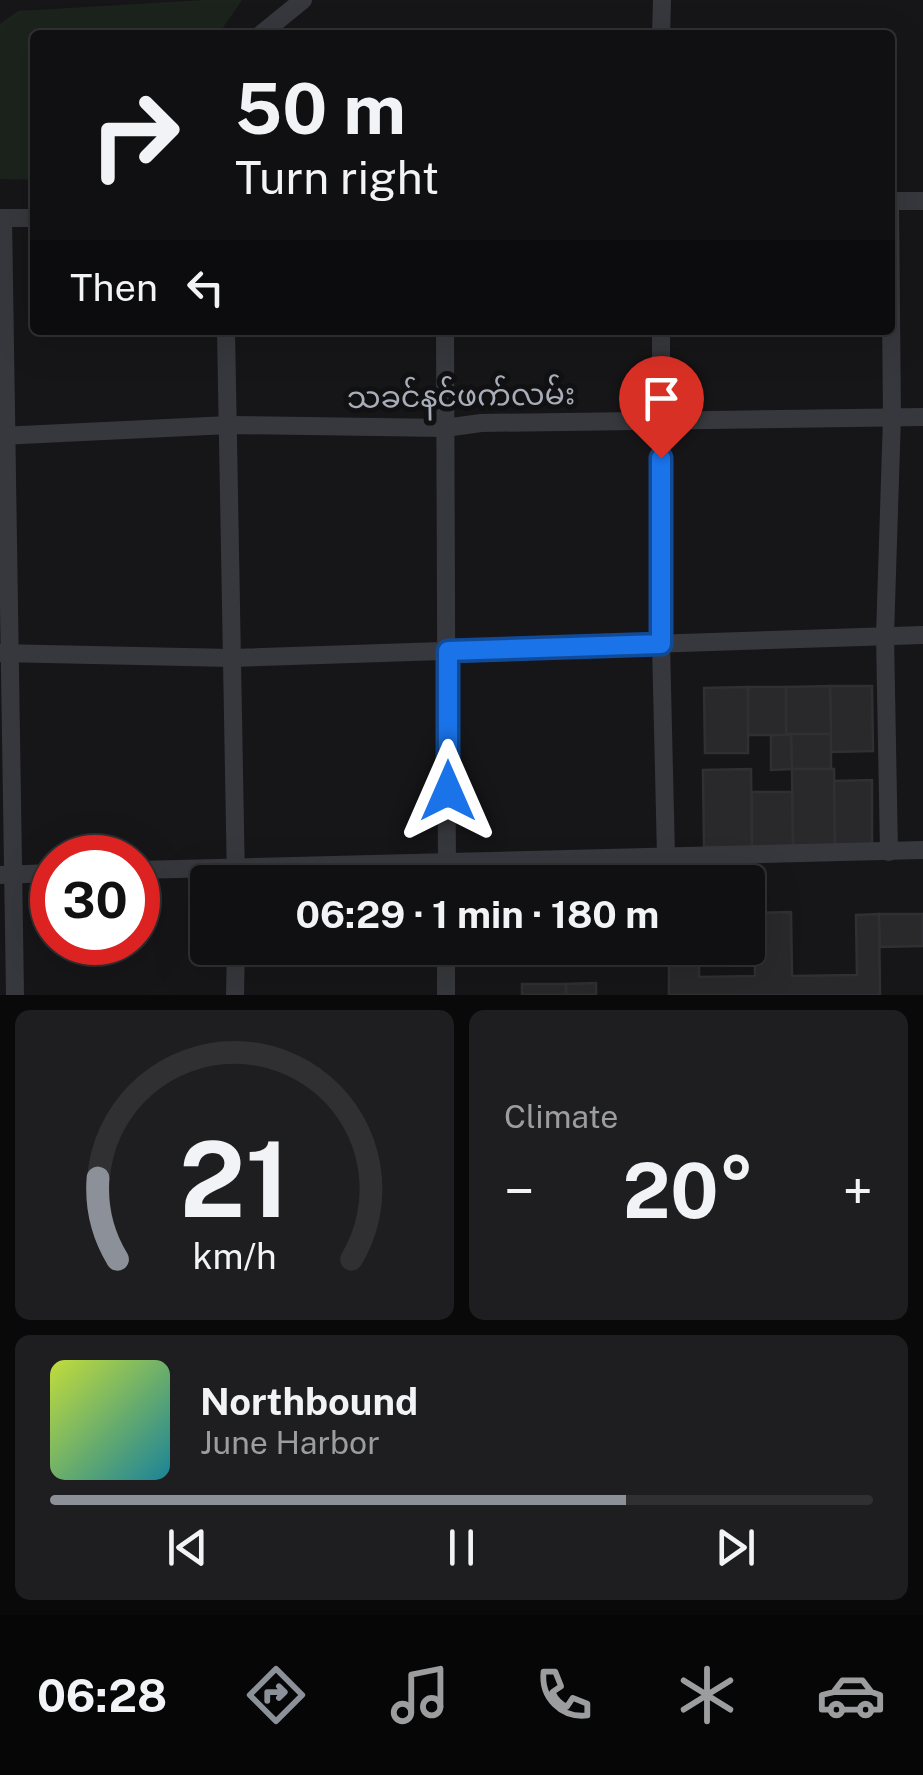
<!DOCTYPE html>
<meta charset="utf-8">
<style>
body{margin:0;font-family:"Public Sans","Noto Sans Myanmar",sans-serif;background:#1e1e20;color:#f1f3f6;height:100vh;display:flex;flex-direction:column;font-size:38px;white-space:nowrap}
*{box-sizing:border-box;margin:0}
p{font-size:32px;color:#9c9d9f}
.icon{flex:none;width:55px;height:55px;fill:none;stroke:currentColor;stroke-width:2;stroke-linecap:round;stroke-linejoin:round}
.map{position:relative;height:995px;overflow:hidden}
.details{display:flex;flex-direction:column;gap:15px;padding:15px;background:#09090a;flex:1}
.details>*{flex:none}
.top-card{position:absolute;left:30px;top:30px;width:865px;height:305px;border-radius:10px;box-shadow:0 10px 40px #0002,0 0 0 2px #303032;background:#101012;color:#f1f3f6;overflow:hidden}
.speed{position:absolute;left:30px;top:835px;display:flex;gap:20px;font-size:50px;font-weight:700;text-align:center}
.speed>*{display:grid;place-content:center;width:130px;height:130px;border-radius:50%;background:#101012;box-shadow:0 10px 40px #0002,0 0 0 2px #303032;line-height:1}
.speed .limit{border:15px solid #d22;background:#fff;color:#111}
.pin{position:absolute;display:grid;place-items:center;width:85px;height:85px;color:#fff;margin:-102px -42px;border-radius:50% 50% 50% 0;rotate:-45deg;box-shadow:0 0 10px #0007}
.pin .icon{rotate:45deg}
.me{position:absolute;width:110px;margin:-55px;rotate:0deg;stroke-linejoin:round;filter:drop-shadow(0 0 8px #0008)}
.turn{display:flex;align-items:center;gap:35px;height:210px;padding:0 40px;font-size:45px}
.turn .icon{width:130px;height:130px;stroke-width:2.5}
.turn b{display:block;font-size:70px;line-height:85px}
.then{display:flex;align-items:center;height:95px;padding:0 40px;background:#0003;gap:20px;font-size:38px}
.big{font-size:75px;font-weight:700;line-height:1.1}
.details .tile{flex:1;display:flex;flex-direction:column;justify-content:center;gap:15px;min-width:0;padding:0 35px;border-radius:15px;background:#1e1e20}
.details .dial{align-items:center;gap:0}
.dial svg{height:260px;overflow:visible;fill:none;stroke:#303032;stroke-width:7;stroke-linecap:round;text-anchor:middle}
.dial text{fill:#f1f3f6;stroke:none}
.song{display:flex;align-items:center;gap:30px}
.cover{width:120px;height:120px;border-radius:15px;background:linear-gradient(135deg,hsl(70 70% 55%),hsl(190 70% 35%))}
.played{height:10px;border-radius:5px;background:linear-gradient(90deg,#8c9099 70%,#303032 70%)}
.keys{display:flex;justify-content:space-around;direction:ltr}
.heat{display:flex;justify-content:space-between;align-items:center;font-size:55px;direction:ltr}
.details .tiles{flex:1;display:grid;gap:15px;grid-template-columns:1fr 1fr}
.tile:last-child{grid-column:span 2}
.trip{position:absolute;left:190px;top:865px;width:575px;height:100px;border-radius:10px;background:#101012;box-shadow:0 10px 40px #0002,0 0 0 2px #303032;font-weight:700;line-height:100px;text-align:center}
.tabs{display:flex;height:160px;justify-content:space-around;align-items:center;background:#060607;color:#9c9d9f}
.tabs .icon{width:70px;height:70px}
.tabs .on{color:#8c9099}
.tabs b{font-size:45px;color:#f1f3f6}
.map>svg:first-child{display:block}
</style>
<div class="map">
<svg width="923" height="995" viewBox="0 0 923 995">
<rect width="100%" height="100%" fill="#161618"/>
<path fill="#1c231d" d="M204,0h38l-24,35h-183v145l-35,-1v-155l18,-13z"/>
<g fill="#29292c" stroke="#303034" stroke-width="2.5">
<path d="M830,686h42l1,65 -42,1z"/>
<path d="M830,686l1,48h-45v-47z"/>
<rect x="748" y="687" width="38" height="48"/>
<path d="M748,687v66h-43l-1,-65z"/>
<path d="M831,734v35h-39l-1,-35z"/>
<path d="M771,735h20l1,34 -21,1z"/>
<path d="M751,769l1,78h-48l-1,-77z"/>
<path d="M792,769h42l1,76 -42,1z"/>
<path d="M872,780v65h-37l-1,-64z"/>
<path d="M752,792h40l1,54 -41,1z"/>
<path d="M791,912l1,64 65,-1 -1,-60 23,-1 1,81h-211v-47h30v29l56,-1v-63z"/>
<path d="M879,914h44v32l-43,1z"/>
<path d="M596,983v12h-30v-11z"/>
<rect x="522" y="984" width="44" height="11"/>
</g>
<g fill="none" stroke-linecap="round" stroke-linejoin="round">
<g stroke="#37383d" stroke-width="18">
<path d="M260,35l43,-35"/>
<path d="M661,35l1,-35"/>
<path d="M890,201h33"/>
<path d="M0,218h35"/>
<path d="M3,218l12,777"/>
<path d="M226,330l10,552"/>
<path d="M445,330l2,552"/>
<path d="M661,330v314l5,212"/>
<path d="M0,436l229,-11 216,3 36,-5 442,-6"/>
<path d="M0,653l231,5 692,-23"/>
<path d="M889,852l-4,-216 7,-219 -2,-213"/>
<path d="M138,870l785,-20"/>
<path d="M0,875l52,-2"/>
<path d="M235,995l1,-47"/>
<path d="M446,995v-47"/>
</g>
</g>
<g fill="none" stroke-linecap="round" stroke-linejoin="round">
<defs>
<path id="route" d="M448,791v-140l213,-7v-186"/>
</defs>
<use href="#route" stroke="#114b97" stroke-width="25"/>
<use href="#route" stroke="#1a73e8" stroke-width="18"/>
</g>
<g text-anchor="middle" stroke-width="10" stroke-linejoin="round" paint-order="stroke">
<g font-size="30" fill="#a8adb8" stroke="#111113">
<text transform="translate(461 396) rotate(-1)" y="10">သခင်နင်ဖက်လမ်း</text>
</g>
</g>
</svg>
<div class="speed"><div class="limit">30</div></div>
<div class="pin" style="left:661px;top:458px;background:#d93025"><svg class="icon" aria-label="arrive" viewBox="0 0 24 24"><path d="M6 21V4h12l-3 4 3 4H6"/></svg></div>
<svg class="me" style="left:448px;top:791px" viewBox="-20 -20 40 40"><path d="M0-17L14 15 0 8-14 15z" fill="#1a73e8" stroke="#fff" stroke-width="4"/></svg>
<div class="trip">06:29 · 1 min · 180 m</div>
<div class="top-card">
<div class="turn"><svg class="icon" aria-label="right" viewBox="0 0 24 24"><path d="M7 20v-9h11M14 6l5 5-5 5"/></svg><div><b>50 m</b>Turn right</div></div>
<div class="then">Then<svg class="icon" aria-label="left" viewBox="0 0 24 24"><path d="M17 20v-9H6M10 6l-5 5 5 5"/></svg></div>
</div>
</div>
<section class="details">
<div class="tiles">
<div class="tile dial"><svg viewBox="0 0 100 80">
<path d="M14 69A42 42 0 1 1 86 69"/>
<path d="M14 69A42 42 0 0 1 8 44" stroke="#8c9099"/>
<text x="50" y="56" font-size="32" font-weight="700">21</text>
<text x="50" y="72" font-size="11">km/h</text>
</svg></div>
<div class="tile"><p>Climate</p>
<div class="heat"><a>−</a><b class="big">20°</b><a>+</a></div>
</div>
<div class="tile">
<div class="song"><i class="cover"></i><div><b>Northbound</b><p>June Harbor</p></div></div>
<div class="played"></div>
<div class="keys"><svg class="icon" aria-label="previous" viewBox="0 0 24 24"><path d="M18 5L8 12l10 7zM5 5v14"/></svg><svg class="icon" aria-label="pause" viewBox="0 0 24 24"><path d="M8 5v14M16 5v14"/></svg><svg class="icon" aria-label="next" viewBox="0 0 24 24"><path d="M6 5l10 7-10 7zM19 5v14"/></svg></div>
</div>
</div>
</section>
<nav class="tabs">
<b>06:28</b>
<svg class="icon on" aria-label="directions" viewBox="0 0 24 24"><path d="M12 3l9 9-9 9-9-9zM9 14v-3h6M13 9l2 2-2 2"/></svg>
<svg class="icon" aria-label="music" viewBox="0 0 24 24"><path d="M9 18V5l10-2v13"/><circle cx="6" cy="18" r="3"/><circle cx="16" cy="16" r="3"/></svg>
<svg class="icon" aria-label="phone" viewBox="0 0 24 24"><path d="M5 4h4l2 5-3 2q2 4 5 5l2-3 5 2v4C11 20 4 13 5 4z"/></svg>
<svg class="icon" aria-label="climate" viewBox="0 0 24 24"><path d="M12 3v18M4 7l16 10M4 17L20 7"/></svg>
<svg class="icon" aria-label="car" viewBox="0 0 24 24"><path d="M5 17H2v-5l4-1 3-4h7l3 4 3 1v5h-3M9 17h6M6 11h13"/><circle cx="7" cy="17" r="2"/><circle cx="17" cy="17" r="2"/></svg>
</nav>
